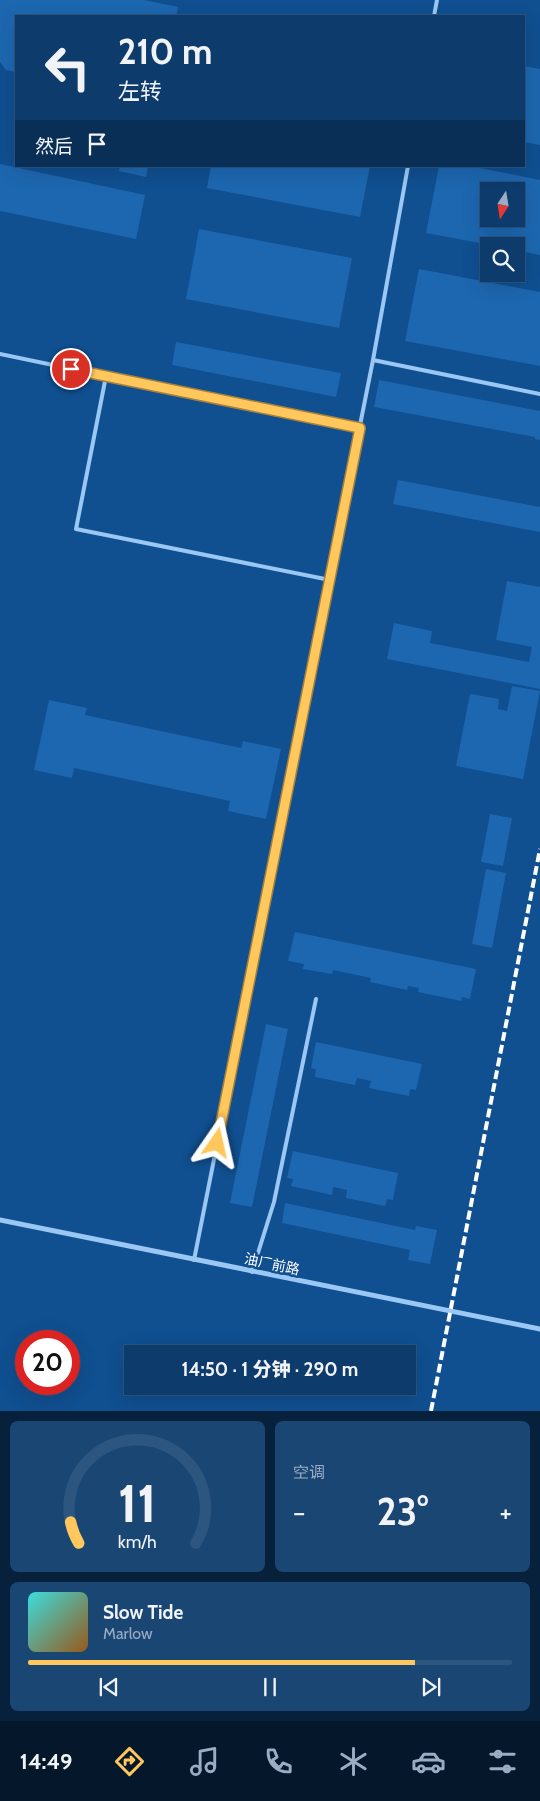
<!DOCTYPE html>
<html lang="zh">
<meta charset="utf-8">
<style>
body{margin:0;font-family:Cabin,"Noto Sans SC",sans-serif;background:#1a4674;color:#f1f3f6;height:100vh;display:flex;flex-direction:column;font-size:19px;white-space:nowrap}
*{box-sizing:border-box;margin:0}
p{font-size:16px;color:#9aadc2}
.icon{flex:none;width:28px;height:28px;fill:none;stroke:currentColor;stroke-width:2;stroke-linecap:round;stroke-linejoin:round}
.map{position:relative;height:1411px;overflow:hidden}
.drawer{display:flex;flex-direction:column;gap:10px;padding:10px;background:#07203b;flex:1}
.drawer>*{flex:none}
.hud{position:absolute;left:15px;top:15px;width:510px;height:152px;border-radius:0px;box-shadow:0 5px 20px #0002,0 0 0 1px #2c557f;background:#0c3b6c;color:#f1f3f6;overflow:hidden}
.needle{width:32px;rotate:192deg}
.controls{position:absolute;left:480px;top:182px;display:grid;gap:10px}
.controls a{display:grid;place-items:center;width:45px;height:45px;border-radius:0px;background:#0c3b6c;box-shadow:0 5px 20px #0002,0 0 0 1px #2c557f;font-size:25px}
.speed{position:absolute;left:15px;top:1330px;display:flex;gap:10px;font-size:25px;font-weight:700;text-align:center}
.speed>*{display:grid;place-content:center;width:65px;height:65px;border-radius:50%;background:#0c3b6c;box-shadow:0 5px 20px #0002,0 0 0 1px #2c557f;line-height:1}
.speed .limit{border:8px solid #d22;background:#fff;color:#111}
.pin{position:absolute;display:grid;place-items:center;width:42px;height:42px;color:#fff;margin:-21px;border:2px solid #fff;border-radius:50%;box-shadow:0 1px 5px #0007}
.me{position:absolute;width:55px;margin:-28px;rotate:11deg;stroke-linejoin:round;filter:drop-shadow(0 0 4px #0008)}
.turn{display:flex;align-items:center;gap:18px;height:105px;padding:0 20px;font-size:22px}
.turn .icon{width:65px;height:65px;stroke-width:2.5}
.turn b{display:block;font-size:35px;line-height:42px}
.then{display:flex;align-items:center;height:48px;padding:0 20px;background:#0003;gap:10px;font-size:19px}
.big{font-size:38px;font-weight:800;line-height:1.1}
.drawer .card{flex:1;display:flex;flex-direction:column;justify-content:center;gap:8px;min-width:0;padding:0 18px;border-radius:8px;background:#1a4674}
.drawer .dial{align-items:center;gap:0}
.dial svg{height:130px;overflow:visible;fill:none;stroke:#2c557f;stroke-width:7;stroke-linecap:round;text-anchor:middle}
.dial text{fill:#f1f3f6;stroke:none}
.song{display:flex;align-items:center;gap:15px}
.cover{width:60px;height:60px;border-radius:8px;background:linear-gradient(135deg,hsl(180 70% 55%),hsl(30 70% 35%))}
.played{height:5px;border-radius:2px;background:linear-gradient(90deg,#ffc75c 80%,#2c557f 80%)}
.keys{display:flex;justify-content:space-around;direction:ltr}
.heat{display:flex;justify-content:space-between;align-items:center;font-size:28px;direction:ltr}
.drawer .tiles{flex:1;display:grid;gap:10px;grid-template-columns:1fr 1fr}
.card:last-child{grid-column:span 2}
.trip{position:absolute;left:124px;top:1345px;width:292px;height:50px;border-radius:0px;background:#0c3b6c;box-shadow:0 5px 20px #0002,0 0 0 1px #2c557f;font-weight:800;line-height:50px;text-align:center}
.menu{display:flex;height:80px;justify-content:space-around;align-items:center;background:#05182b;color:#9aadc2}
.menu .icon{width:35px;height:35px}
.menu .selected{color:#ffc75c}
.menu b{font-size:22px;color:#f1f3f6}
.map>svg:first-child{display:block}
</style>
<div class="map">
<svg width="540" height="1411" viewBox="0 0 540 1411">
<rect width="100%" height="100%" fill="#104f90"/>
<g fill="#1d67b0" fill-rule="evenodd">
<path d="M0,0h144l34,7 -2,9h-160v56l-10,-2 -6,-8z"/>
<path d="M524,66l16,3v76l-16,-3z"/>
<path d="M0,164l145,31 -9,44 -136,-28z"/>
<path d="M120,166h28l-2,11 -27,-6z"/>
<path d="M211,166h159l-10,51 -153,-29z"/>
<path d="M439,166h31l70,14v75l-24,-5v-4h-20l-70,-13zM489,191h27v28h-27z"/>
<path d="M199,229l153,29 -13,70 -153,-29z"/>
<path d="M419,269l121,23v74l-135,-25z"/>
<path d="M176,342l165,31 -5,24 -164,-32z"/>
<path d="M379,380l161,31v29l-5,-1v-2l-161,-30z"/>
<path d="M398,480l142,27v25l-147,-28z"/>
<path d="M507,581l33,6v102l-153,-30 7,-36 38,8 -2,12 99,19 3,-15 -36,-7z"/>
<path d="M512,686l28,5 -17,88 -67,-13 14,-72 29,5 -1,10 9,2z"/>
<path d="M49,700l38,8 -2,7 156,33 2,-7 38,8 -15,70 -38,-8 2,-10 -156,-33 -2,10 -38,-8z"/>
<path d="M490,814l22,4 -9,48 -22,-4z"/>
<path d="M486,869l20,4 -14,75 -20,-4z"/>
<path d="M295,932l181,37 -6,30 -8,-2 -1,4 -43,-9 1,-4 -11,-2 -1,4 -37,-8 1,-4 -38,-8 -1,4 -29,-5 1,-5 -16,-3z"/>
<path d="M266,1024l22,5 -36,178 -22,-4z"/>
<path d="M316,1042l106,22 -6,26 -6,-1 -1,7 -40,-8 2,-7 -14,-3 -2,7 -40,-8 1,-8 -5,-1z"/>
<path d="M293,1151l105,22 -5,27 -6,-1 -2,7 -39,-8 1,-8 -14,-3 -1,8 -41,-9 2,-7 -6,-1z"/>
<path d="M285,1203l130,27 1,-4 21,4 -7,34 -22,-4 2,-10 -128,-27z"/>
</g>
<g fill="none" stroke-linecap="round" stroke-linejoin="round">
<g stroke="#9ac7f3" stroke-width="4">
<path d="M434,16l3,-16"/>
<path d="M0,354l360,75"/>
<path d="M373,360l167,34"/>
<path d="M106,376l-30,153 254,51"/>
<path d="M194,1260l179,-900 35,-194"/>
<path d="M252,1272l22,-70 42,-203"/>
</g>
<path stroke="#9ac7f3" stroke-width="5" d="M0,1220l540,109"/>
<path stroke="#fff" stroke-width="4" stroke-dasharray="9 4" stroke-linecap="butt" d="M431,1411l109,-562"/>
</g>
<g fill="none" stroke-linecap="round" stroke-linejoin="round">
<defs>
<path id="route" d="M71,369l289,59 -143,715"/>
</defs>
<use href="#route" stroke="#a6813c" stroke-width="12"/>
<use href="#route" stroke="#ffc75c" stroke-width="9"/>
</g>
<g text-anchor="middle" stroke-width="5" stroke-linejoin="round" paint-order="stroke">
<g font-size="14" fill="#fff" stroke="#104f90">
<text transform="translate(272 1264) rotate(12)" y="5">油厂前路</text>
</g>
</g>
</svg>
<div class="controls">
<a><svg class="needle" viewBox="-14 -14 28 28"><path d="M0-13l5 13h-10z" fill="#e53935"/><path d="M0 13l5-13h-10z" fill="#9aadc2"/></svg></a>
<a><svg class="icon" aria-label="search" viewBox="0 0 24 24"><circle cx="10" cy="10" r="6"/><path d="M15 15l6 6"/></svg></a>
</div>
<div class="speed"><div class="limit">20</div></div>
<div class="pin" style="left:71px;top:369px;background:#d93025"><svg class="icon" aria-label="arrive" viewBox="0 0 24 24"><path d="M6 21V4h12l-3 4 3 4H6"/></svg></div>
<svg class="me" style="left:217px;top:1143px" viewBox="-20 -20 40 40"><path d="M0-17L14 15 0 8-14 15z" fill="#ffc75c" stroke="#fff" stroke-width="4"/></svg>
<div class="trip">14:50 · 1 分钟 · 290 m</div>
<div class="hud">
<div class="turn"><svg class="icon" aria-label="left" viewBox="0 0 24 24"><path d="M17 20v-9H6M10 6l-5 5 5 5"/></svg><div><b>210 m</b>左转</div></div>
<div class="then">然后<svg class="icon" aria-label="arrive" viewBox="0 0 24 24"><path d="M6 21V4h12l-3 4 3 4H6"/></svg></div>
</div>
</div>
<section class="drawer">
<div class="tiles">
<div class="card dial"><svg viewBox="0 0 100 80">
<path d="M14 69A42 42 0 1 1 86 69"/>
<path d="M14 69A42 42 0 0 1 9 56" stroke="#ffc75c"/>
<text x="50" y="56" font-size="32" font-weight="700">11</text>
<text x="50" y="72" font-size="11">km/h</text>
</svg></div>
<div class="card"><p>空调</p>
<div class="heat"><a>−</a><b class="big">23°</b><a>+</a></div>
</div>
<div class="card">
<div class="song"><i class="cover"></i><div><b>Slow Tide</b><p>Marlow</p></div></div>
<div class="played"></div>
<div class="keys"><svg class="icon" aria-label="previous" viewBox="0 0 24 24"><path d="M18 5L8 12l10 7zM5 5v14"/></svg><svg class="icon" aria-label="pause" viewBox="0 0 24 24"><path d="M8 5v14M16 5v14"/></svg><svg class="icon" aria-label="next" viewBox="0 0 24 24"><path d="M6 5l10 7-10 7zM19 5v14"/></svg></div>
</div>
</div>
</section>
<nav class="menu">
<b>14:49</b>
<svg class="icon selected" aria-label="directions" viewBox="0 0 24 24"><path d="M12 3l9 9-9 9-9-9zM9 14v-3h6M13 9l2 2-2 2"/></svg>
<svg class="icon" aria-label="music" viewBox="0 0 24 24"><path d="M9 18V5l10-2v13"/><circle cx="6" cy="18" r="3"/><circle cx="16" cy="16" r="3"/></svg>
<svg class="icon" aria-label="phone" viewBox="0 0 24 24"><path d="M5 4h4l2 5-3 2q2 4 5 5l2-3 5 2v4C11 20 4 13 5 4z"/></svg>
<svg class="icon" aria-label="climate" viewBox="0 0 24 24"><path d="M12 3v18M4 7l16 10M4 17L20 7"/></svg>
<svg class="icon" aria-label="car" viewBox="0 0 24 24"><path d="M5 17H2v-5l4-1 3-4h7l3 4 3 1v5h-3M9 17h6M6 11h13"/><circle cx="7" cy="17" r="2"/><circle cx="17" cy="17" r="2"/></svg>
<svg class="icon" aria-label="filters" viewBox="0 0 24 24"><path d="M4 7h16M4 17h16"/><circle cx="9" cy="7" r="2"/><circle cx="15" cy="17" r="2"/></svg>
</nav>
